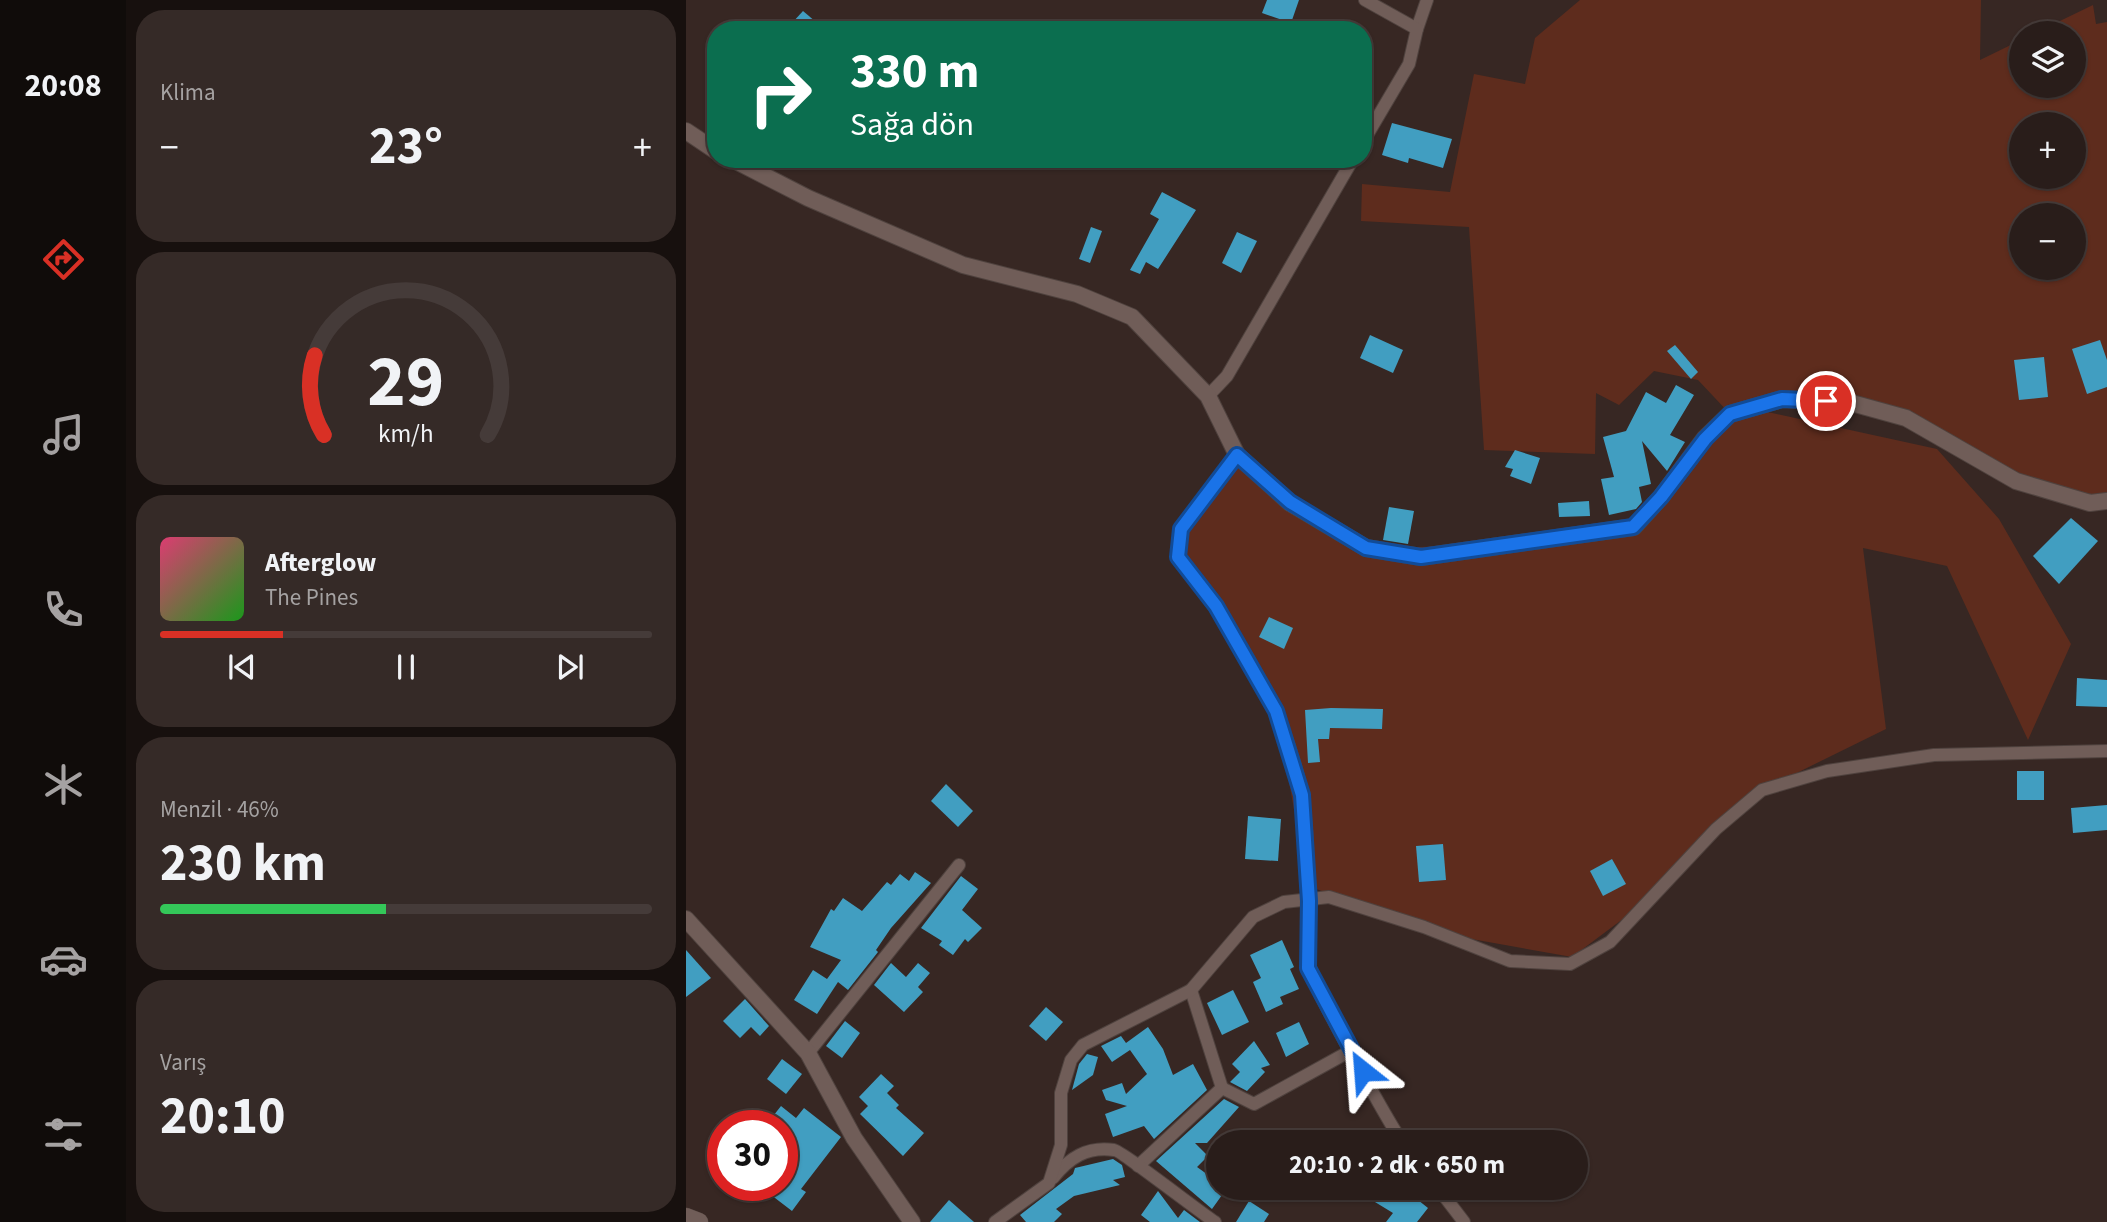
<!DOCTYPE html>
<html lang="tr">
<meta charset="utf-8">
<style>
body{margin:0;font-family:"Source Sans 3",sans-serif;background:#352a27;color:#f1f3f6;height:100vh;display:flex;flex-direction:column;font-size:26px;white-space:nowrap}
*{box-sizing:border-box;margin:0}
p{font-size:23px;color:#a5a2a2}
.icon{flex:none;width:38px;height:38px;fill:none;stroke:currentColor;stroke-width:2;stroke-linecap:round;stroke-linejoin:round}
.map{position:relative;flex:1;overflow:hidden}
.panel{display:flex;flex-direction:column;gap:10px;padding:10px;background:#17100e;width:560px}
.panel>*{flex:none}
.guide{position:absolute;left:21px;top:21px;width:665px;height:147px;border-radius:28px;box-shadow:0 2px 5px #0004,0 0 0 2px #453b39;background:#0b6e4f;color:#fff;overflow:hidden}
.controls{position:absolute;left:1323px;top:21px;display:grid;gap:14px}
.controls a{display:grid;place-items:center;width:77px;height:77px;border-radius:50%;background:#291d1a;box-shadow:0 2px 5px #0004,0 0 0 2px #453b39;font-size:35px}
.speed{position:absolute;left:21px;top:1110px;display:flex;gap:14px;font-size:35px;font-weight:700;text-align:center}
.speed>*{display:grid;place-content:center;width:91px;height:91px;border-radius:50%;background:#291d1a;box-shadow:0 2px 5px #0004,0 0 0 2px #453b39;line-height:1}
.speed .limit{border:10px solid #d22;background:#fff;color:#111}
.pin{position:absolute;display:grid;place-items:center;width:60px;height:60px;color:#fff;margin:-30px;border:4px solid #fff;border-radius:50%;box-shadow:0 2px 7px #0007}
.me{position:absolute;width:77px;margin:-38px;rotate:332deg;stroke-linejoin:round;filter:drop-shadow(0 0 5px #0008)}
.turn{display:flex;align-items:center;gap:24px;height:147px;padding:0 28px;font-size:32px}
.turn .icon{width:91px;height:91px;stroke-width:2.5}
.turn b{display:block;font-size:49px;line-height:60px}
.big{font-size:52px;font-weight:700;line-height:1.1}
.panel .tile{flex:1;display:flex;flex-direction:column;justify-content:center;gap:10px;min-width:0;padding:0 24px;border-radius:28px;background:#352a27}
.panel .dial{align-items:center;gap:0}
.dial svg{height:182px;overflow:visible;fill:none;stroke:#453b39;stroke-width:7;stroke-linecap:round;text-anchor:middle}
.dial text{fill:#f1f3f6;stroke:none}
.song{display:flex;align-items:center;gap:21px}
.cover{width:84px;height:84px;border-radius:10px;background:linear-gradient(135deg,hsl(340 70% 55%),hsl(120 70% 35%))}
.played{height:7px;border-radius:4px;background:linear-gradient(90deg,#d93025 25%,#453b39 25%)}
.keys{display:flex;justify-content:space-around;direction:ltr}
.heat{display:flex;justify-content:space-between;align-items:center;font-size:38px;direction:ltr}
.charge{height:10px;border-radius:5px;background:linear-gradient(90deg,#34c759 46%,#453b39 0)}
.trip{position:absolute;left:520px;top:1130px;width:382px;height:70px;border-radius:35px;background:#291d1a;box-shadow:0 2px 5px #0004,0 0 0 2px #453b39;font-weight:700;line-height:70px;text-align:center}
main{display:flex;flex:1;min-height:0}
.tabs{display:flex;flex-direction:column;width:126px;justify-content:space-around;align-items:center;background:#100c0a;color:#a5a2a2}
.tabs .icon{width:49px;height:49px}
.tabs .active{color:#d93025}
.tabs b{font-size:32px;color:#f1f3f6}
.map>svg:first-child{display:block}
</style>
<main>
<nav class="tabs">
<b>20:08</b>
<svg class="icon active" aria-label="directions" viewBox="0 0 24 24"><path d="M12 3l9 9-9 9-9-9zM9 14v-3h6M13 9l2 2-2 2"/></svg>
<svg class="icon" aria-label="music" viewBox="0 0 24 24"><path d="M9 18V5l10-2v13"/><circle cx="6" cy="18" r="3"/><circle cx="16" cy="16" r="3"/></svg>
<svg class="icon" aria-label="phone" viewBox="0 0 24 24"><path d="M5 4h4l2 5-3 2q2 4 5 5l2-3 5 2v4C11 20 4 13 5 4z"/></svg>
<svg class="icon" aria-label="climate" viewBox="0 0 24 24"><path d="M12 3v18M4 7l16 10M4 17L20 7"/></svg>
<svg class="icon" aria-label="car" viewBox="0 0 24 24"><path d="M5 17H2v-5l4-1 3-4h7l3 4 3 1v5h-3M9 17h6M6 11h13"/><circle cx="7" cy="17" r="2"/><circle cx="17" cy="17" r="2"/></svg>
<svg class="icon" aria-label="filters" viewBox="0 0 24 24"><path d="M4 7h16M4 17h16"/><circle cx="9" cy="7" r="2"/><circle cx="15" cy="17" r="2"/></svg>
</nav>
<section class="panel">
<div class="tile"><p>Klima</p>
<div class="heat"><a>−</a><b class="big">23°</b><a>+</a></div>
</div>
<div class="tile dial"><svg viewBox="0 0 100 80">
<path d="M14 69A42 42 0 1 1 86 69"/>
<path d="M14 69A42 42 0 0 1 10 34" stroke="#d93025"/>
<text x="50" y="56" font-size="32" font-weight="700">29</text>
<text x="50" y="72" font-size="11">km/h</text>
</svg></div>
<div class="tile">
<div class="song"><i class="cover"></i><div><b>Afterglow</b><p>The Pines</p></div></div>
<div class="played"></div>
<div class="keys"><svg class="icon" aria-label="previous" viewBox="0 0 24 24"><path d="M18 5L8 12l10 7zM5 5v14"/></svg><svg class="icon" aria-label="pause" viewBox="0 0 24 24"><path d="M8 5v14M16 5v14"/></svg><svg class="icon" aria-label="next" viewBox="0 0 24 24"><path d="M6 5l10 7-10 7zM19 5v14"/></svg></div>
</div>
<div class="tile"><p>Menzil · 46%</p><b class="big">230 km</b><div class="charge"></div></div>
<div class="tile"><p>Varış</p><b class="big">20:10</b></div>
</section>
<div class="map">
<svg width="1421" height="1222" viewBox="0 0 1421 1222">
<rect width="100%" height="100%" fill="#372723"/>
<path fill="#5e2c1d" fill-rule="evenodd" d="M894,0h401l-1,60 41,-20v46h53v-53h-39l58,-28 3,19 11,-2v476l-52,-4 -149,-76 -58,-16 -94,7 183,40 62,70 72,125 -43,96 -81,-174 -84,-18 23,181 -124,61 -99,99 -91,68 -134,-24 -130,-47 -32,-175 -97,-167 58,-89 70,58 59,35 146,-3 121,-18 97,-113 -32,-34 -44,-9 -35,34 -23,-12 -1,61 -111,-4 -15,-223 -108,-6 1,-37 88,8 24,-118 51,10 10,-46zM1335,124h53v53h-53zM1335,215h53v53h-53z"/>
<g fill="#419ec1">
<path d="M581,0h32l-8,23 -29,-10z"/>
<path d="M117,11l13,11 -7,8h-9l-8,-7z"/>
<path d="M706,123l60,16 -9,29 -34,-10 -1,5 -26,-8z"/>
<path d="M476,192l34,18 -38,59 -12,-7 -6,12 -10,-4 29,-51 -9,-5z"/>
<path d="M405,227l11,4 -12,32 -11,-4z"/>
<path d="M551,232l20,9 -16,32 -19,-10z"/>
<path d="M684,335l33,15 -10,23 -33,-15z"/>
<path d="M1414,340l7,20v27l-20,7 -15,-45z"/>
<path d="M989,345l23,27 -7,7 -24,-28z"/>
<path d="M1358,357l4,40 -29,3 -5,-40z"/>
<path d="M990,385l18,10 -24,40 15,7 -18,29 -25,-30 9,43 -12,3 3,15 -6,7 -27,6 -8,-36 13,-2 -11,-40 23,-6 20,-39 20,11z"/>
<path d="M829,450l25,8 -9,26 -21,-8 3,-7 -8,-2z"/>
<path d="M903,501l1,15 -31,1 -1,-14z"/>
<path d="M703,507l25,4 -6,33 -25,-4z"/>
<path d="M1385,518l27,23 -39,43 -26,-28z"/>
<path d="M583,617l24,11 -9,21 -25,-12z"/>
<path d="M1391,678l30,2v27l-31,-1z"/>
<path d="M645,708l52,1 -1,20 -52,-1 -1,11h-11l2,23 -12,1 -3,-53z"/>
<rect x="1331" y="771" width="27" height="29"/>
<path d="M260,784l27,27 -15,16 -27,-26z"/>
<path d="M1421,805v25l-34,3 -2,-25z"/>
<path d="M562,816l33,3 -3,42 -33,-2z"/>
<path d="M757,844l3,36 -27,2 -3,-36z"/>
<path d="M926,859l14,25 -23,12 -13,-25z"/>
<path d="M229,872l16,11 -40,45 -15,22 2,2 -30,38 -10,-8 -21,32 -23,-14 19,-30 14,9 14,-19 -31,-13 21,-38 3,2 9,-13 19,13 25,-29 4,3 9,-11 9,7z"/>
<path d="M275,876l17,13 -16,21 20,18 -14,14 -3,-3 -12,16 -14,-10 3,-4 -21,-13z"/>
<path d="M596,940l12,27 -4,2 9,20 -19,8 3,7 -17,8 -13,-30 8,-4 -11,-23z"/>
<path d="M0,950l25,28 -25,19z"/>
<path d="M205,963l15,14 12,-14 12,10 -12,14 5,5 -19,20 -30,-27z"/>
<path d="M547,990l16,32 -27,13 -15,-32z"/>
<path d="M59,999l24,27 -9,10 -9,-9 -11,11 -17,-17z"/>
<path d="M360,1007l17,15 -17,19 -17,-15z"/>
<path d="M159,1021l15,12 -18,25 -16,-12z"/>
<path d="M613,1022l10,22 -23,13 -10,-24z"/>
<path d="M462,1027l15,22 10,26 20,-11 14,26 -53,49 -10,-13 -31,11 -8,-23 22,-8 -21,-6 -4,-10 20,-7 4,11 21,-20 -17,-24 -18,12 -11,-16 20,-10 5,7z"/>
<path d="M568,1041l16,24 -9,3 4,4 -18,19 -17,-9 10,-10 -8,-8z"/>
<path d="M401,1054l11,3 -5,18 -21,15 7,-26z"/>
<path d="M96,1059l20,15 -16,20 -19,-15z"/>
<path d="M195,1074l13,12 -7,7 12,12 -3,3 28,25 -21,23 -43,-42 8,-8 -9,-9z"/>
<path d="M538,1099l15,8 -32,36h-12l13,13 -11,11 21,15v6h9l-15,21 -56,-48z"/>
<path d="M95,1106l15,12 8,-10 37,29 -40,52 5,3 -14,19 -34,-26h24v-60h-16z"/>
<path d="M427,1159l9,6 3,12 -12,3 7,5 -46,11 -18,13 6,5 -8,8h-28l-6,-7 53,-41 2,-6z"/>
<path d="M666,1188h51l25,20 -11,14h-31l7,-9z"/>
<path d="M472,1191l20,27 6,-8 16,12h-50l-9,-7z"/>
<path d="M263,1200l25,22h-44z"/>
<path d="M563,1201l20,13 -5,8h-28z"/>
</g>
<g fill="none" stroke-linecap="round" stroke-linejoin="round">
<defs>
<g id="minor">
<path d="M731,29l10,-29"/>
<path d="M677,142l46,-78 8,-35 -52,-29"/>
<path d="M522,396l19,-20 126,-217"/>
<path d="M551,455l-56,74 -3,28c53,69 108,150 124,238 10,56 2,114 6,170 1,15 82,160 95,178"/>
<path d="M122,1053l151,-188"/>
<path d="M536,1088l32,16 98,-54"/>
<path d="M452,1166l84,-78 -31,-98"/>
<path d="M367,1178c16,-20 34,-32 61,-28 6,0 87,63 101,72"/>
<path d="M752,1188l26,34"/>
<path d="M309,1222l54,-39 12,-38v-52l10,-33 12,-15 108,-55 62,-73 31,-15 45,-5 95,30 86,34 60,3 40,-22 106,-113 46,-39 65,-19 107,-16 173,-4"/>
</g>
<g id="tertiary">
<path d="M0,131l30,20"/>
<path d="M46,159l76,39 155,67 114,29 55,23 76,79 29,59 53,48 76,45 55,9 213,-30 27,-30 44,-59 25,-24 52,-15 66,3 58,16 110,63 74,22 17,-2"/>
<path d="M0,919l122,134 46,85 58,84"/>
</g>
<path id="secondary" d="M0,1217l13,5"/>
</defs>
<use href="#minor" stroke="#4f423e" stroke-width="14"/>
<use href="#tertiary" stroke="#4f423e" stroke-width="18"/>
<use href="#secondary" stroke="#4f423e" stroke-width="19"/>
<use href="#minor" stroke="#705d58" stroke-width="12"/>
<use href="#tertiary" stroke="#705d58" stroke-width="16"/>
<use href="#secondary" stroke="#705d58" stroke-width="18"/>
</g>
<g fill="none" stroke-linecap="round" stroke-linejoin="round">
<defs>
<path id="route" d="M677,1071l-55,-103 1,-67 -7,-106 -26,-84 -60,-105 -38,-49 3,-28 56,-74 53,47 76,46 55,9 212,-30 28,-30 44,-58 25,-25 52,-15 44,2"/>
</defs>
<use href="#route" stroke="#114b97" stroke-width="18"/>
<use href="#route" stroke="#1a73e8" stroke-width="12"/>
</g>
</svg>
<div class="controls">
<a><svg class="icon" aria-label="layers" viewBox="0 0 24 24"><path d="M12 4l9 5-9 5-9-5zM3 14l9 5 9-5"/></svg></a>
<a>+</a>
<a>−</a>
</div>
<div class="speed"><div class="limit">30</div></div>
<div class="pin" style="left:1140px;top:401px;background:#d93025"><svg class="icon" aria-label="arrive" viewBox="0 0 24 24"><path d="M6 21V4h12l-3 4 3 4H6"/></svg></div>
<svg class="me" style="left:677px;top:1071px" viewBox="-20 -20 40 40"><path d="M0-17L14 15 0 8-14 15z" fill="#1a73e8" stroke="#fff" stroke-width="4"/></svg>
<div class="trip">20:10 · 2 dk · 650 m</div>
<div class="guide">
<div class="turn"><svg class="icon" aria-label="right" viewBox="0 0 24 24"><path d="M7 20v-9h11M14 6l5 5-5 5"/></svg><div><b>330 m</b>Sağa dön</div></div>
</div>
</div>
</main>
